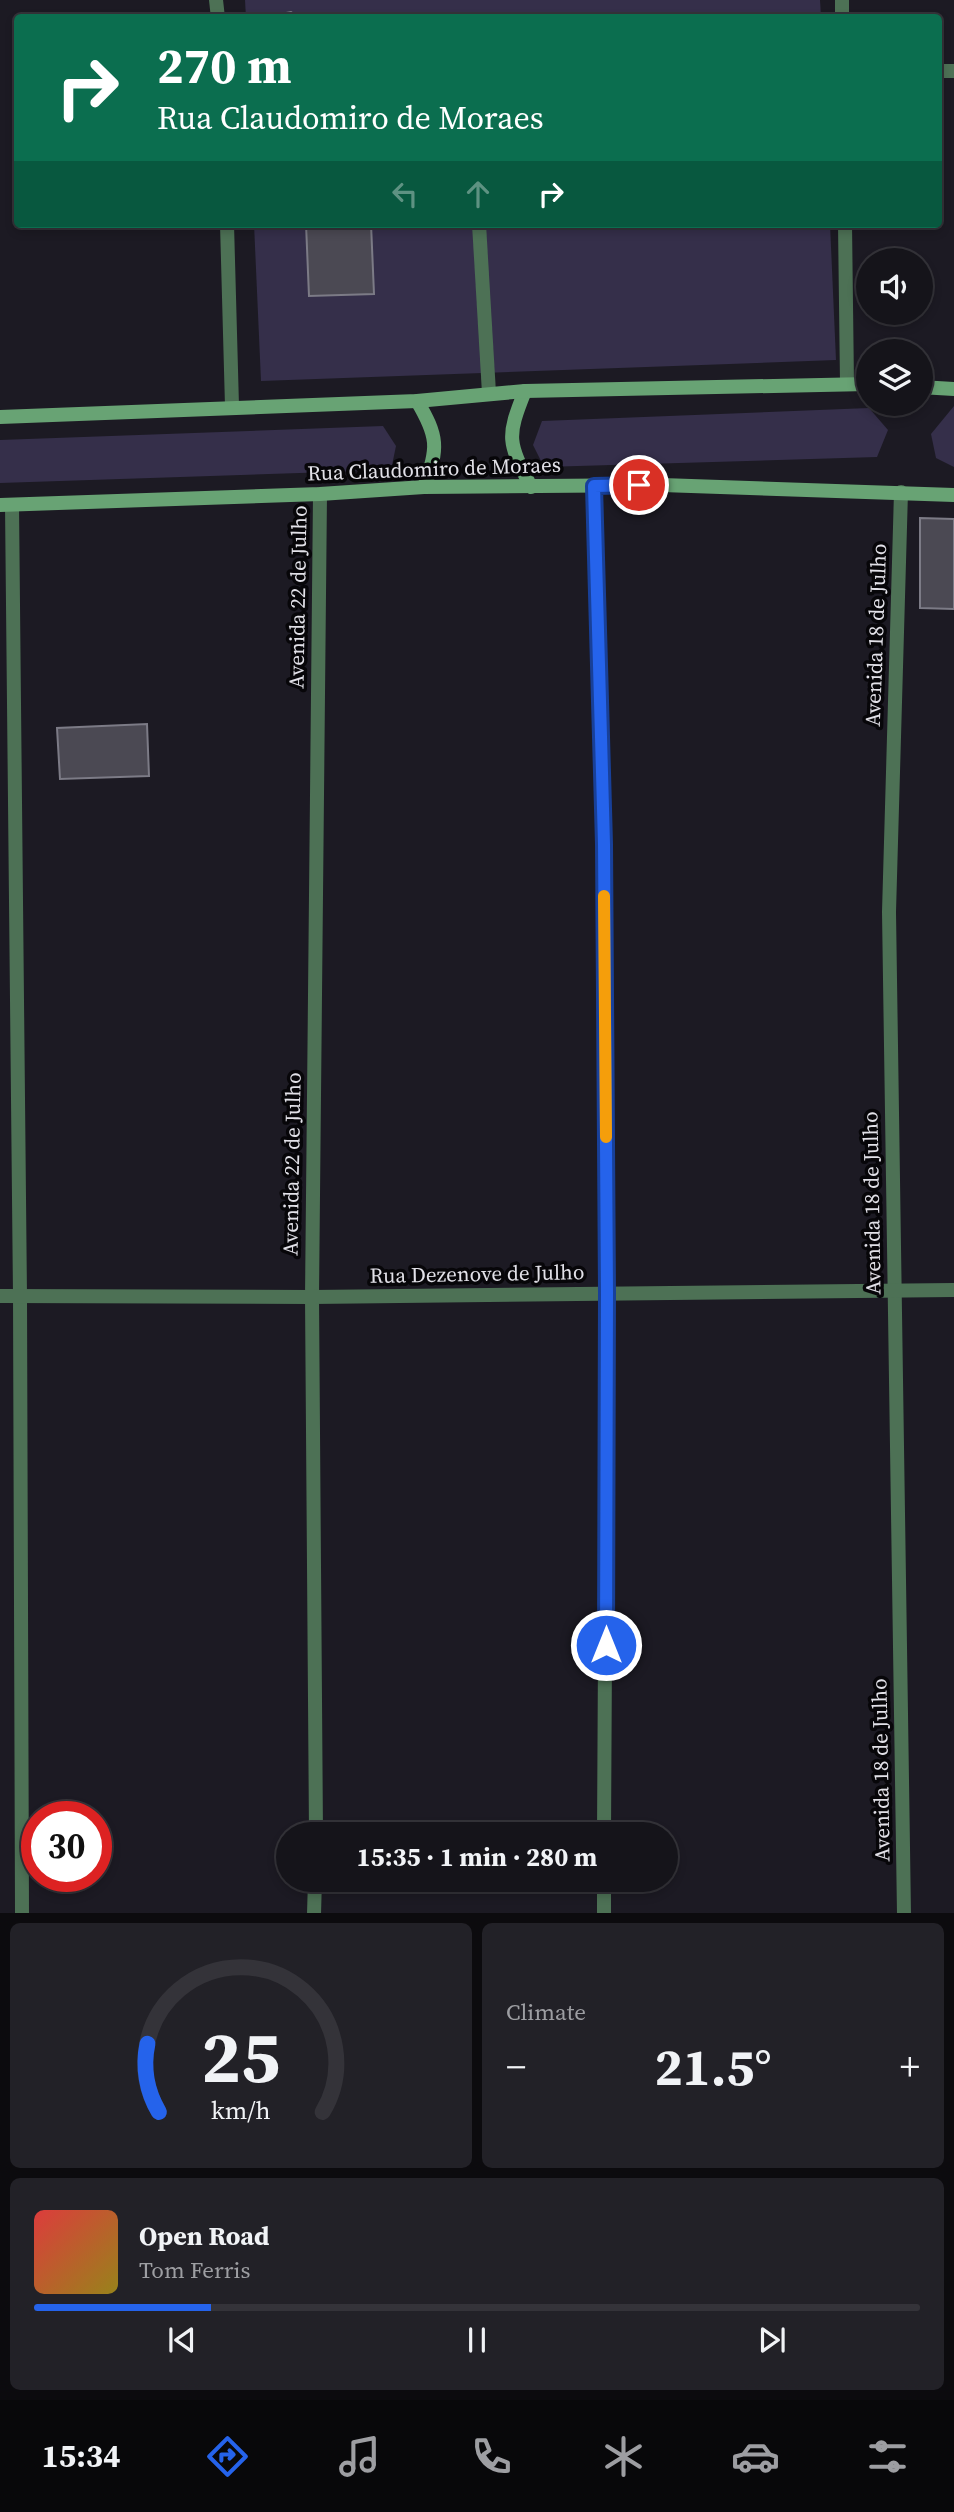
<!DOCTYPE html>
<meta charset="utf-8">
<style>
body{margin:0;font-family:"Source Serif 4",serif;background:#222127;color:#f1f3f6;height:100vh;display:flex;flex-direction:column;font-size:26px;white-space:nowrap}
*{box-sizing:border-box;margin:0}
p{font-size:23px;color:#9d9ea2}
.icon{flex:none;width:38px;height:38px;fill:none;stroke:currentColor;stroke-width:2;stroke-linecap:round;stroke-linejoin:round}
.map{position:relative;height:1913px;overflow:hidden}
.side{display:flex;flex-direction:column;gap:10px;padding:10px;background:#0c0b0e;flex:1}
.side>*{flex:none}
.banner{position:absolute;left:14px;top:14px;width:928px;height:214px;border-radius:7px;box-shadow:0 4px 10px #0003,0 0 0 2px #343339;background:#0b6e4f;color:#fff;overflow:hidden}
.tools{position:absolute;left:856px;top:248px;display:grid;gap:14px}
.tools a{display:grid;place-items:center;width:77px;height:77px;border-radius:50%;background:#15141a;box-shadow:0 4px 10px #0003,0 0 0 2px #343339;font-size:35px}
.speed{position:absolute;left:21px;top:1801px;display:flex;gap:14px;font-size:35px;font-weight:700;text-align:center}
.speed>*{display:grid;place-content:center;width:91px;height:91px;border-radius:50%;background:#15141a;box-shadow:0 4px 10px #0003,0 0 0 2px #343339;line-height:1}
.speed .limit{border:10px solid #d22;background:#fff;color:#111}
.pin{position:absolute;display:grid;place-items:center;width:60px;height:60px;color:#fff;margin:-30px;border:4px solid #fff;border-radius:50%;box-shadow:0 2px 7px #0007}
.me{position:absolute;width:77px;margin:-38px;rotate:0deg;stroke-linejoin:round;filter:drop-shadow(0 0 5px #0008)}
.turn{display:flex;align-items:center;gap:24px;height:147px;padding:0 28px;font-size:32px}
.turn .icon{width:91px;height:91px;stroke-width:2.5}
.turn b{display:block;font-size:49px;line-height:60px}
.lanes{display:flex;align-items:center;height:66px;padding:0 28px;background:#0003;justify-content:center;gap:35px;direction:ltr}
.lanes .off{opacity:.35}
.big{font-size:52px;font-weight:700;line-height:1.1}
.side .tile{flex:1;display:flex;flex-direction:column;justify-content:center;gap:10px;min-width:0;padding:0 24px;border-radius:10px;background:#222127}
.side .dial{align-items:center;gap:0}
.dial svg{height:182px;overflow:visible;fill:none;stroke:#343339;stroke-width:7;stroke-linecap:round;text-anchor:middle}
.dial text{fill:#f1f3f6;stroke:none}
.song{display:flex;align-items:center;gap:21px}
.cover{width:84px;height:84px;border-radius:10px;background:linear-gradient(135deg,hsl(0 70% 55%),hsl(50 70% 35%))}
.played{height:7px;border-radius:4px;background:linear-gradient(90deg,#2563eb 20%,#343339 20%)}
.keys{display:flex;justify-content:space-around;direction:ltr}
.heat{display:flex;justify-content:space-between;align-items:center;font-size:38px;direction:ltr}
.side .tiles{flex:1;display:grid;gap:10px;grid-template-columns:1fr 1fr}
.tile:last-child{grid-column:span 2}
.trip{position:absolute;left:276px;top:1822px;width:402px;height:70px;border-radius:35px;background:#15141a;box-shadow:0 4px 10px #0003,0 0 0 2px #343339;font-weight:700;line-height:70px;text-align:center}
.menu{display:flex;height:112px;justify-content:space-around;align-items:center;background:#08080a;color:#9d9ea2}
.menu .icon{width:49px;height:49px}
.menu .current{color:#2563eb}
.menu b{font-size:32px;color:#f1f3f6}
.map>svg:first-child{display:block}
</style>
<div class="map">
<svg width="954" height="1914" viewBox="0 0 954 1914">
<rect width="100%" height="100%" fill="#1c1a23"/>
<g fill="#352f4a">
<path d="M245,0h575l1,17 -575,1z"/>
<path d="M254,224h576l6,136 -575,21z"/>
<path d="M954,406v61l-18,-9 -5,-24z"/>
<path d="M869,408l19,22 -11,27 -333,10 -11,-22 9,-24z"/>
<path d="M383,426l13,20 -5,24 -391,13v-43z"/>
</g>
<g fill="#4b4953" stroke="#7c7b86" stroke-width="2">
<path d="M291,12l10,6h-31l1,-2z"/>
<path d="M306,224h65l3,70 -65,2z"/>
<path d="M920,518l34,1v90l-34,-1z"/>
<path d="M147,724l2,52 -89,3 -3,-51z"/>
</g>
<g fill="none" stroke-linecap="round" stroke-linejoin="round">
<path stroke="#4d7155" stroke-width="14" d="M479,224l10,169"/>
<g stroke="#4d7155" stroke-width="14">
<path d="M216,0l2,18"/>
<path d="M842,0v18"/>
<path d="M938,71h16"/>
<path d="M227,224l5,182"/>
<path d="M845,224l2,159"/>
<path d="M594,486l10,358 3,449 -3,541"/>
<path d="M901,492l-12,420 15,1002"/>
<path d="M12,505l8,791 2,618"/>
<path d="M316,1834l-4,-537 8,-803"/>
<path d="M314,1914l1,-34"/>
<path d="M604,1914v-34"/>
</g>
<path stroke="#4d7155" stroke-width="14" d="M0,1296l312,1 642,-7"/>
<g stroke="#68a374" stroke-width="14">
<path d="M920,387l34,2"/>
<path d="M525,391c-19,47 -17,51 6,96"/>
<path d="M417,401c21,35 22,47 7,86"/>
<path d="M0,417l417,-16 108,-10 343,-7"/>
<path d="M0,505l320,-11 104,-7 238,-2 292,10"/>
</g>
</g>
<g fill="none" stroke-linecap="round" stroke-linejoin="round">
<defs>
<path id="route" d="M606,1645l1,-352 -3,-449 -10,-358 45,-1"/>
</defs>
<use href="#route" stroke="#184099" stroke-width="18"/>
<use href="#route" stroke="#2563eb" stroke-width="12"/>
<path stroke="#f59e0b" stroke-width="12" d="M604,896l2,241"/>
</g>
<g text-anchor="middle" stroke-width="7" stroke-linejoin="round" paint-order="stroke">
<g font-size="21" fill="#e2e1e8" stroke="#070609">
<text transform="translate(434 469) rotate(-2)" y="7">Rua Claudomiro de Moraes</text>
<text transform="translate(298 597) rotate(-89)" y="7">Avenida 22 de Julho</text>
<text transform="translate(876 635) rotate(-88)" y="7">Avenida 18 de Julho</text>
<text transform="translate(292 1164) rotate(-89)" y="7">Avenida 22 de Julho</text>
<text transform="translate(872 1203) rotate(-91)" y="7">Avenida 18 de Julho</text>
<text transform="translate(477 1274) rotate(-1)" y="7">Rua Dezenove de Julho</text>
<text transform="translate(881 1770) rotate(-91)" y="7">Avenida 18 de Julho</text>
</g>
</g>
</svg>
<div class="tools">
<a><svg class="icon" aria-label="sound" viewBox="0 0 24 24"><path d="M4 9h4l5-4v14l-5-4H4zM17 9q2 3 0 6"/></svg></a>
<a><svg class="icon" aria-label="layers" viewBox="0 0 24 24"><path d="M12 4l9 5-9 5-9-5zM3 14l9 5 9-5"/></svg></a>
</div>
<div class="speed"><div class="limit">30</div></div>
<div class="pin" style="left:639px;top:485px;background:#d93025"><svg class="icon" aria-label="arrive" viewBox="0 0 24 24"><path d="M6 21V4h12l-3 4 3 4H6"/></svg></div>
<svg class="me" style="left:606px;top:1645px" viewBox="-20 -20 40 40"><circle r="17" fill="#2563eb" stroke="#fff" stroke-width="3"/><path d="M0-11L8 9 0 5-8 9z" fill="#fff"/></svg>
<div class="trip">15:35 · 1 min · 280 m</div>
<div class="banner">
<div class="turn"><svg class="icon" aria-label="right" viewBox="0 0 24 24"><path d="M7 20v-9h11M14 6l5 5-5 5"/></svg><div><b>270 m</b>Rua Claudomiro de Moraes</div></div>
<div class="lanes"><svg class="icon off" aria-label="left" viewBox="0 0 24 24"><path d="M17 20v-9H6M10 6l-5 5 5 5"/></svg><svg class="icon off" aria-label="ahead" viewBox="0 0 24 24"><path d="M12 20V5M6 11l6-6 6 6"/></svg><svg class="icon" aria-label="right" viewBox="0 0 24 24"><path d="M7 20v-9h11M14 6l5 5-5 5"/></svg></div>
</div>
</div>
<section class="side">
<div class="tiles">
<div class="tile dial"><svg viewBox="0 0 100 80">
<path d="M14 69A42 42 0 1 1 86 69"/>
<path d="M14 69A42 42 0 0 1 9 39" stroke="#2563eb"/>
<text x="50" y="56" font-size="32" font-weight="700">25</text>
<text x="50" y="72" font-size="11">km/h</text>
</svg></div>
<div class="tile"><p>Climate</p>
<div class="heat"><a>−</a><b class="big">21.5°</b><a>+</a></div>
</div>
<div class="tile">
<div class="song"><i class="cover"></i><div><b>Open Road</b><p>Tom Ferris</p></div></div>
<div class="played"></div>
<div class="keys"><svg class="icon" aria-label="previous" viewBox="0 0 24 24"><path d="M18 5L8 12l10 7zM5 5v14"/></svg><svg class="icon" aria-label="pause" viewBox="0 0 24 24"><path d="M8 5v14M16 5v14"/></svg><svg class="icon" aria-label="next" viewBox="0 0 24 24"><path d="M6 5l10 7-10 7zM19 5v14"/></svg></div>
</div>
</div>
</section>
<nav class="menu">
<b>15:34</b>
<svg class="icon current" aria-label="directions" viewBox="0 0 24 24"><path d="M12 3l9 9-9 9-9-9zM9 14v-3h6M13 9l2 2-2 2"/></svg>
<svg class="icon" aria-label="music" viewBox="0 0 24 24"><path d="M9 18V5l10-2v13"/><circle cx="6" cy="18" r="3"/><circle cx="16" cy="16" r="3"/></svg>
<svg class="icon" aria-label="phone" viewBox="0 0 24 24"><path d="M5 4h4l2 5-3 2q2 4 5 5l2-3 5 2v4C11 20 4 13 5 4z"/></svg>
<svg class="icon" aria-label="climate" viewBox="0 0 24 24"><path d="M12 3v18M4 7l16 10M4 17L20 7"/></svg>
<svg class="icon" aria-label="car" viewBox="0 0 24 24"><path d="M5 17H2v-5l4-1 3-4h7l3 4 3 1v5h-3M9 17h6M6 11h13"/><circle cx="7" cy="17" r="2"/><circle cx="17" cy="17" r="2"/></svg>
<svg class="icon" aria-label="filters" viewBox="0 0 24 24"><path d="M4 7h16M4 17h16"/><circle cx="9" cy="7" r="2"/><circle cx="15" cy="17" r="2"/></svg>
</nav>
